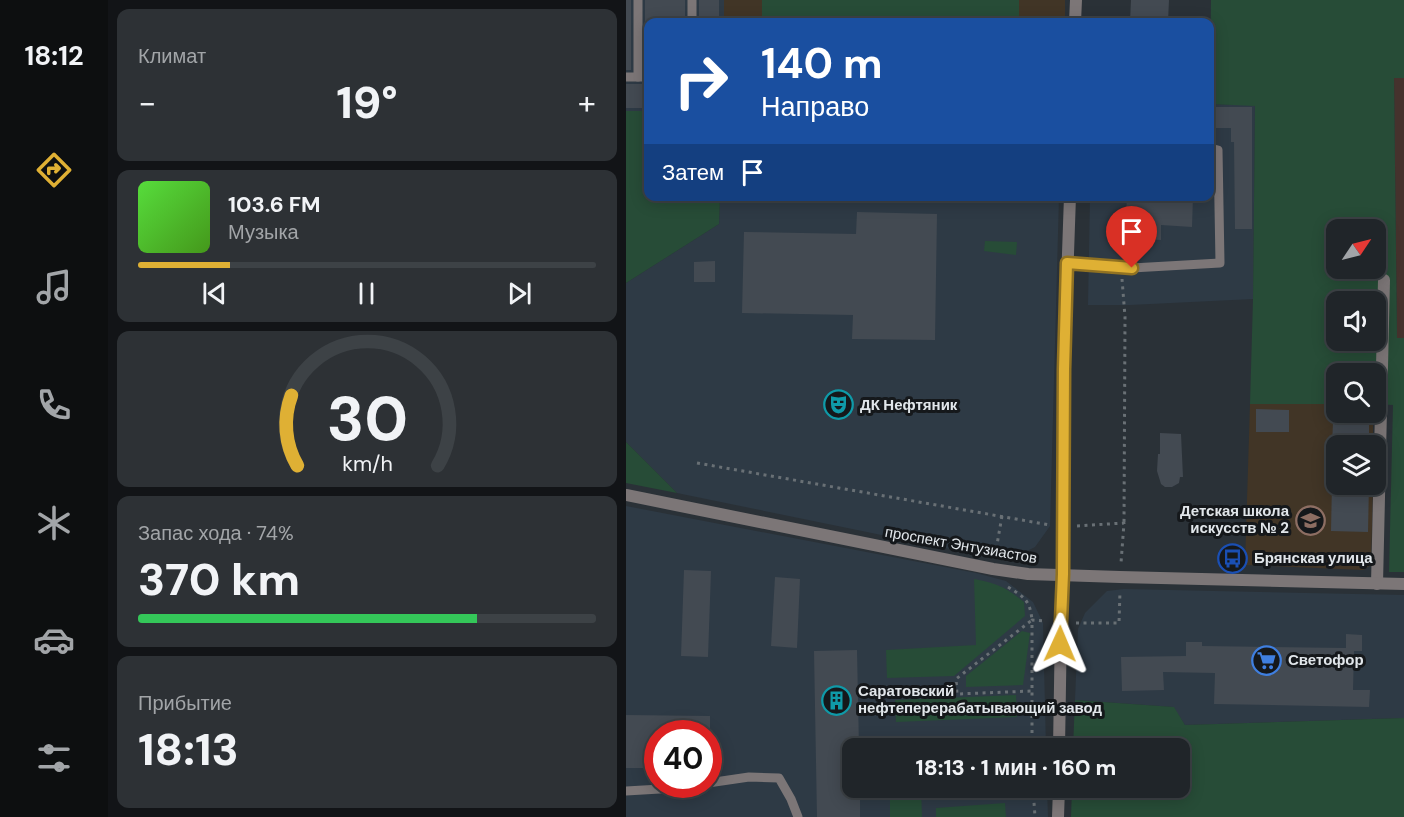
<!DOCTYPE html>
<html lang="ru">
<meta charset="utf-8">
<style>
body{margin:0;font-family:"DM Sans",sans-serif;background:#2d3135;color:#f1f3f6;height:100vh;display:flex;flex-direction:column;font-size:22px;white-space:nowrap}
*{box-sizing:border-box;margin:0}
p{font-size:20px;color:#a2a5a8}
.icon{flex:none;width:33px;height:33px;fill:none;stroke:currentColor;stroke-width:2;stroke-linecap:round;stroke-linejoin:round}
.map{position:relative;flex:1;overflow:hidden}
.side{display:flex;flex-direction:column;gap:9px;padding:9px;background:#121417;width:518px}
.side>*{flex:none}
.banner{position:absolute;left:18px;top:18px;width:570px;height:183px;border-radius:12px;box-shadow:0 3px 15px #0003,0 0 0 2px #3d4246;background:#1a4fa0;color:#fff;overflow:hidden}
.needle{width:39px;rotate:55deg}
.controls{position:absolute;left:700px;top:219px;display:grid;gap:12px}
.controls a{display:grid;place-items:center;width:60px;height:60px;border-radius:12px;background:#202529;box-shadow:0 3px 15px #0003,0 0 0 2px #3d4246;font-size:30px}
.speed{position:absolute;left:18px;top:720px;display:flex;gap:12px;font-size:30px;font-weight:700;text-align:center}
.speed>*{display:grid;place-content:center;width:78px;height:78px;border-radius:50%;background:#202529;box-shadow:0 3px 15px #0003,0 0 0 2px #3d4246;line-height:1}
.speed .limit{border:9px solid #d22;background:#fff;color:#111}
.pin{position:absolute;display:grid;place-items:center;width:51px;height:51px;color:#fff;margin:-62px -26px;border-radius:50% 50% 50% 0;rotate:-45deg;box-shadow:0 0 6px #0007}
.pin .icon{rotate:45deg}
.me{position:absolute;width:66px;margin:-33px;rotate:1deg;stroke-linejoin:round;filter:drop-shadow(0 0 4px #0008)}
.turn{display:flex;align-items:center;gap:21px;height:126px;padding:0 18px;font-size:27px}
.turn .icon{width:78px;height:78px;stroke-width:2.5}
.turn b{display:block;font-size:42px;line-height:51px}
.then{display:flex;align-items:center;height:57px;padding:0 18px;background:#0003;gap:12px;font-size:22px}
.big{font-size:45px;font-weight:800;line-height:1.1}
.side .widget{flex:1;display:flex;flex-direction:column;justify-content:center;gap:9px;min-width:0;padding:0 21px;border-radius:12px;background:#2d3135}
.side .dial{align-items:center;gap:0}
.dial svg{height:156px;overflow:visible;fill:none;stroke:#3d4246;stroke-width:7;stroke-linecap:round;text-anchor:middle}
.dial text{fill:#f1f3f6;stroke:none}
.song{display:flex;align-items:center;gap:18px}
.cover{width:72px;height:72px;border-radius:9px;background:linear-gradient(135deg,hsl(110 70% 55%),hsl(100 70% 35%))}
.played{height:6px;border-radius:3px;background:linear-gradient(90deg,#dfb034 20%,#3d4246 20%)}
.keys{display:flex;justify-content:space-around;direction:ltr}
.heat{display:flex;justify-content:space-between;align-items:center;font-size:33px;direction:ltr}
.charge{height:9px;border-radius:4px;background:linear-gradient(90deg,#34c759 74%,#3d4246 0)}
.trip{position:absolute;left:216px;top:738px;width:348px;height:60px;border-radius:12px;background:#202529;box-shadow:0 3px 15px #0003,0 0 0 2px #3d4246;font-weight:800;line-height:60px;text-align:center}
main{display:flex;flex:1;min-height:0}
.tabs{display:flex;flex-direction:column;width:108px;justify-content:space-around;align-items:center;background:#0d0f10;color:#a2a5a8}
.tabs .icon{width:42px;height:42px}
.tabs .current{color:#dfb034}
.tabs b{font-size:27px;color:#f1f3f6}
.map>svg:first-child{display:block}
</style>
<main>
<nav class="tabs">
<b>18:12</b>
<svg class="icon current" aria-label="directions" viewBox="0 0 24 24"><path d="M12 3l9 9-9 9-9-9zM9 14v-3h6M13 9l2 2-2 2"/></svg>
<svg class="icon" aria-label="music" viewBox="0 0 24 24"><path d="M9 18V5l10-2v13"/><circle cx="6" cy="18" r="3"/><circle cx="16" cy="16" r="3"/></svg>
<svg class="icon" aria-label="phone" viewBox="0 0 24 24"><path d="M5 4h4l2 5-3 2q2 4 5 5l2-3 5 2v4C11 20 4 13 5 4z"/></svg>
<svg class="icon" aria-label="climate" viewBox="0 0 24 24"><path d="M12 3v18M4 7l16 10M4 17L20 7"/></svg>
<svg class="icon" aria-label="car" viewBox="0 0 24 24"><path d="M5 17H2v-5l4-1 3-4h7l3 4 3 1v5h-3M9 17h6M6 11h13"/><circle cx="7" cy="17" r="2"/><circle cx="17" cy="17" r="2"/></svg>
<svg class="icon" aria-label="filters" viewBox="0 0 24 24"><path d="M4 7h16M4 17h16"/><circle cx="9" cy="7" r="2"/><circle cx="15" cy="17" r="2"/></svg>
</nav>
<section class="side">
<div class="widget"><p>Климат</p>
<div class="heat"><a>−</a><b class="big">19°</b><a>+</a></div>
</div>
<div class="widget">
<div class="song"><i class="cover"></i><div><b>103.6 FM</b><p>Музыка</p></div></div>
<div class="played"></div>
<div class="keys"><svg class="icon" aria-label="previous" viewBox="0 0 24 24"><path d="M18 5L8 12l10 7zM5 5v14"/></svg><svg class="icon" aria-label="pause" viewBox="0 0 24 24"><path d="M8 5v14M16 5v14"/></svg><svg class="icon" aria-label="next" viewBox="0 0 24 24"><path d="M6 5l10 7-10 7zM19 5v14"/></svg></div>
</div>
<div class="widget dial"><svg viewBox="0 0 100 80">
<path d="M14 69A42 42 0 1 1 86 69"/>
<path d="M14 69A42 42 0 0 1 11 33" stroke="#dfb034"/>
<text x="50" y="56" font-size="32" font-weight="700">30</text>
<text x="50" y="72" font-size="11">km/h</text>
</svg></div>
<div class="widget"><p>Запас хода · 74%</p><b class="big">370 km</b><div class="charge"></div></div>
<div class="widget"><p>Прибытие</p><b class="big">18:13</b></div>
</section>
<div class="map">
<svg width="779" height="817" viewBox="0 0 779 817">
<rect width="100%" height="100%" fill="#2a3137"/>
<g fill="#2e3a45" fill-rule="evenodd">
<path d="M0,0h98v22h-76v89h-22z"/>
<path d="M584,104l45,1 -2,194 -123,6h-42l2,-108 120,-1z"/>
<path d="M94,197h339l-9,329 -15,21 -22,11 -24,-1 -312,-64 -51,-51v-159l93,-59z"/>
<path d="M0,506l350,67 30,8 27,21 10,21 3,125h-194v40h195l1,29h-422zM32,734h50v50h-50z"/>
<path d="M498,589l280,6v123l-219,7 -12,-18 -98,-7 3,-71 7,-16 22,-22z"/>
</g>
<g fill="#413526">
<rect x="98" y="0" width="341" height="22"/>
<path d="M624,404h87v8l36,1v32l-36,1v38l36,1 -2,80 -8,5 -118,-5z"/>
</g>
<path fill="#45322d" d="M768,78h11l-1,260h-7z"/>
<g fill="#274c37" fill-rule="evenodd">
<rect x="136" y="0" width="257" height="22"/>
<path d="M585,0h193v78h-10l3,260h8l-1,234h-15l4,-167 -17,-1v-30h-39v30h-87l3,-105 2,-193 -45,-2zM711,230h39v38h-39zM711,302h39v38h-39z"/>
<path d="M0,111h22v85l72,1 -1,27 -93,59z"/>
<path d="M359,241l32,1 -1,13 -32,-4z"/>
<path d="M0,442l51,51 -51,-10z"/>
<path d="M348,579c24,5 30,7 50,23l1,14 -71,60 -67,2 -1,-28 90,-5z"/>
<path d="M396,631l8,2 -7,52 -57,2v-11z"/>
<path d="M390,695l1,22 -121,5 -1,-22z"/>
<path d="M449,700l99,7 11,18 219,-7v99h-333l1,-29h108v-40h-107z"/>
<path d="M264,788h31l1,29h-32z"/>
<path d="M379,803l1,14h-70v-9z"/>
</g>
<g fill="#434a52">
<rect x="0" y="0" width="5" height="70"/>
<path d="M19,0h40v22h-37v48h-3z"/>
<rect x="73" y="0" width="20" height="22"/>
<path d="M505,0h38l-1,22h-38z"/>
<rect x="0" y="84" width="22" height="24"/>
<path d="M584,107h42v122h-17l-1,-87h-3v-14h-21z"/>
<path d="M501,196h66l-1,31 -31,-2v15l-36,-2z"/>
<path d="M231,212l80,2 -2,126 -83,-1 1,-24 -111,-2 2,-81 112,2z"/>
<path d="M89,261v21h-21v-20z"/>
<path d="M630,409l33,1v22h-33z"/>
<path d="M707,422l36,1v23h-37z"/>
<path d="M534,433l21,1 2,43h-3l-1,6 -7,4h-7l-4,-3 -4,-13 1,-17h2z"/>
<path d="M706,484h37l-1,48 -37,-1z"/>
<path d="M58,570l27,1 -3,86 -27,-1z"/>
<path d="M149,577l25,2 -3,69 -26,-2z"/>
<path d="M720,634l16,1v16h-8l-1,39h17l-1,17 -155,-3 1,-31 -52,-1 1,18 -42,1 -1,-34 65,-1v-14h16v4l144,2z"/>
<path d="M231,650l2,98h-7v40h8v29h-43l-3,-166z"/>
<path d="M0,715l84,1v18h-52v34h-32z"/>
</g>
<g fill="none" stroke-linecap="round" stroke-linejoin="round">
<g stroke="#697075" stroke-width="3" stroke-dasharray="3 4.5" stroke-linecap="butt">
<path d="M496,279l3,38 -1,206"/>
<path d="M71,463l353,62"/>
<path d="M451,526l47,-3 -3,40"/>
<path d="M369,556l7,-40"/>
<path d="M382,587c16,10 22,13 24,33l-76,59 1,15 75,-3"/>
<path d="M450,623h43l1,-32"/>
<path d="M406,748v-128l13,1"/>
<path d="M407,788l2,29"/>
</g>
<g stroke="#7c7677" stroke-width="9">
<path d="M66,22v-22"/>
<path d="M0,77h22"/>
<path d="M12,77v-77"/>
<path d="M442,263l64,5 88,-5 -2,-113 -8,-2"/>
<path d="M82,783l41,-6 30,1 12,21 7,18"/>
<path d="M0,791l51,-3 21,-4"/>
</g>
<g stroke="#7c7677" stroke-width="12">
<path d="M449,22l1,-22"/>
<path d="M437,574l1,-205 6,-173"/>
<path d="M751,584l7,-304"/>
</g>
<g stroke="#7c7677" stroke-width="12">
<path d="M0,495l367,74 35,5 92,3 285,7"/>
<path d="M433,748l2,-125 2,-49"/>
<path d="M432,817l1,-29"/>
</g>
</g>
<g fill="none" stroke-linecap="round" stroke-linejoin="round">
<defs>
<path id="route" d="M434,644l3,-70 1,-205 3,-106 65,5"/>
</defs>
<use href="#route" stroke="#917222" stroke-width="15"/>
<use href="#route" stroke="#dfb034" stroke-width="10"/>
</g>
<defs>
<symbol id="theatre-ring" viewBox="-11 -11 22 22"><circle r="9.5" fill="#15181b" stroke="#0f9aa8" stroke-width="1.5"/><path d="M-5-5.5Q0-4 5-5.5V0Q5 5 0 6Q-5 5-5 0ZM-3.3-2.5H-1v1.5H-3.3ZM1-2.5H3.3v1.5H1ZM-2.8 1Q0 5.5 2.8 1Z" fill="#0f9aa8"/></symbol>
<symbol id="school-ring" viewBox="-11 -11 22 22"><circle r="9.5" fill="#15181b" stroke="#8d6e63" stroke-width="1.5"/><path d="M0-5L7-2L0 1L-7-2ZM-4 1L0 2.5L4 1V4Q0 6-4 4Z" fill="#8d6e63"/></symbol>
<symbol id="bus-ring" viewBox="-11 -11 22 22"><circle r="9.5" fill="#15181b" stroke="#1a4fb4" stroke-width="1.5"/><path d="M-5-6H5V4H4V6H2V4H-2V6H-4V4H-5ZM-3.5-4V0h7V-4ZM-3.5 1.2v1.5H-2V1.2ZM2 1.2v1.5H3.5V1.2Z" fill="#1a4fb4"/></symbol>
<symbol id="supermarket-ring" viewBox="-11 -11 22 22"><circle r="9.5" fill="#15181b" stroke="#3f7fe0" stroke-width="1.5"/><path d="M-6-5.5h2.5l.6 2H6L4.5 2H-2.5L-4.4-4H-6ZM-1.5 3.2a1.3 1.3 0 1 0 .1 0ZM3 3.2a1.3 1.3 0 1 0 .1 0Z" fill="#3f7fe0"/></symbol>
<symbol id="building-ring" viewBox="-11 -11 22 22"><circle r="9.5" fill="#15181b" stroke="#0f9aa8" stroke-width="1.5"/><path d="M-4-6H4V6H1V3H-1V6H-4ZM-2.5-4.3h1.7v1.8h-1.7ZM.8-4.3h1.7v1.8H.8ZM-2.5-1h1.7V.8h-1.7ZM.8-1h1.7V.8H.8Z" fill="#0f9aa8"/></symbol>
</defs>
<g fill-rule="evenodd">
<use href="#theatre-ring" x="196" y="388" width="33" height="33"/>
<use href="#school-ring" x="668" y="504" width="33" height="33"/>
<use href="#bus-ring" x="590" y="542" width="33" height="33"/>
<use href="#supermarket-ring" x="624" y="644" width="33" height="33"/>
<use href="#building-ring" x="194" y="684" width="33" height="33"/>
</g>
<g text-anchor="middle" stroke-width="6" stroke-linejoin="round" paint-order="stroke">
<g font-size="15" font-weight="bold" fill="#e1e6ea" stroke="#15181b" text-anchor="start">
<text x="234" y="410">ДК Нефтяник</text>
<text x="663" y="516" text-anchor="end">Детская школа<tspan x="663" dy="17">искусств № 2</tspan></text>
<text x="628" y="563">Брянская улица</text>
<text x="662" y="665">Светофор</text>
<text x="232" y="696">Саратовский<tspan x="232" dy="17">нефтеперерабатывающий завод</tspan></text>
</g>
<g font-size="15" fill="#e1e6ea" stroke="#15181b">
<text transform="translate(335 545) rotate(10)" y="5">проспект Энтузиастов</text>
</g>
</g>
</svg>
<div class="controls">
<a><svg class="needle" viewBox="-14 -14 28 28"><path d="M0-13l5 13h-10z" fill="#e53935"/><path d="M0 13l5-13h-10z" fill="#a2a5a8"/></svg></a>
<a><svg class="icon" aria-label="sound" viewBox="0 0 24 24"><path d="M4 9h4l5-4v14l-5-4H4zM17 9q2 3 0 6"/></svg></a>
<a><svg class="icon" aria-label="search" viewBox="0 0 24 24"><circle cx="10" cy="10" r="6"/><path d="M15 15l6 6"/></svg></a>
<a><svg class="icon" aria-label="layers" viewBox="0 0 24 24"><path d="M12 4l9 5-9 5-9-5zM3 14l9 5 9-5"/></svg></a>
</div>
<div class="speed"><div class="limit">40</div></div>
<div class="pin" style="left:506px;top:268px;background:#d93025"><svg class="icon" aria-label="arrive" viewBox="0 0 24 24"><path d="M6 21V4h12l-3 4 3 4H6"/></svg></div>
<svg class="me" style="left:434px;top:644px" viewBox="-20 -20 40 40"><path d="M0-17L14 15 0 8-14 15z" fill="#dfb034" stroke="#fff" stroke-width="4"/></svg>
<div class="trip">18:13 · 1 мин · 160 m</div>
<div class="banner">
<div class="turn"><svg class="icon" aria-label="right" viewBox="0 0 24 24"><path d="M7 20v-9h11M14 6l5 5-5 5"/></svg><div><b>140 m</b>Направо</div></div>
<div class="then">Затем<svg class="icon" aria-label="arrive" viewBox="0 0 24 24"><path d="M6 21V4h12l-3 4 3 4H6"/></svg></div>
</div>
</div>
</main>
